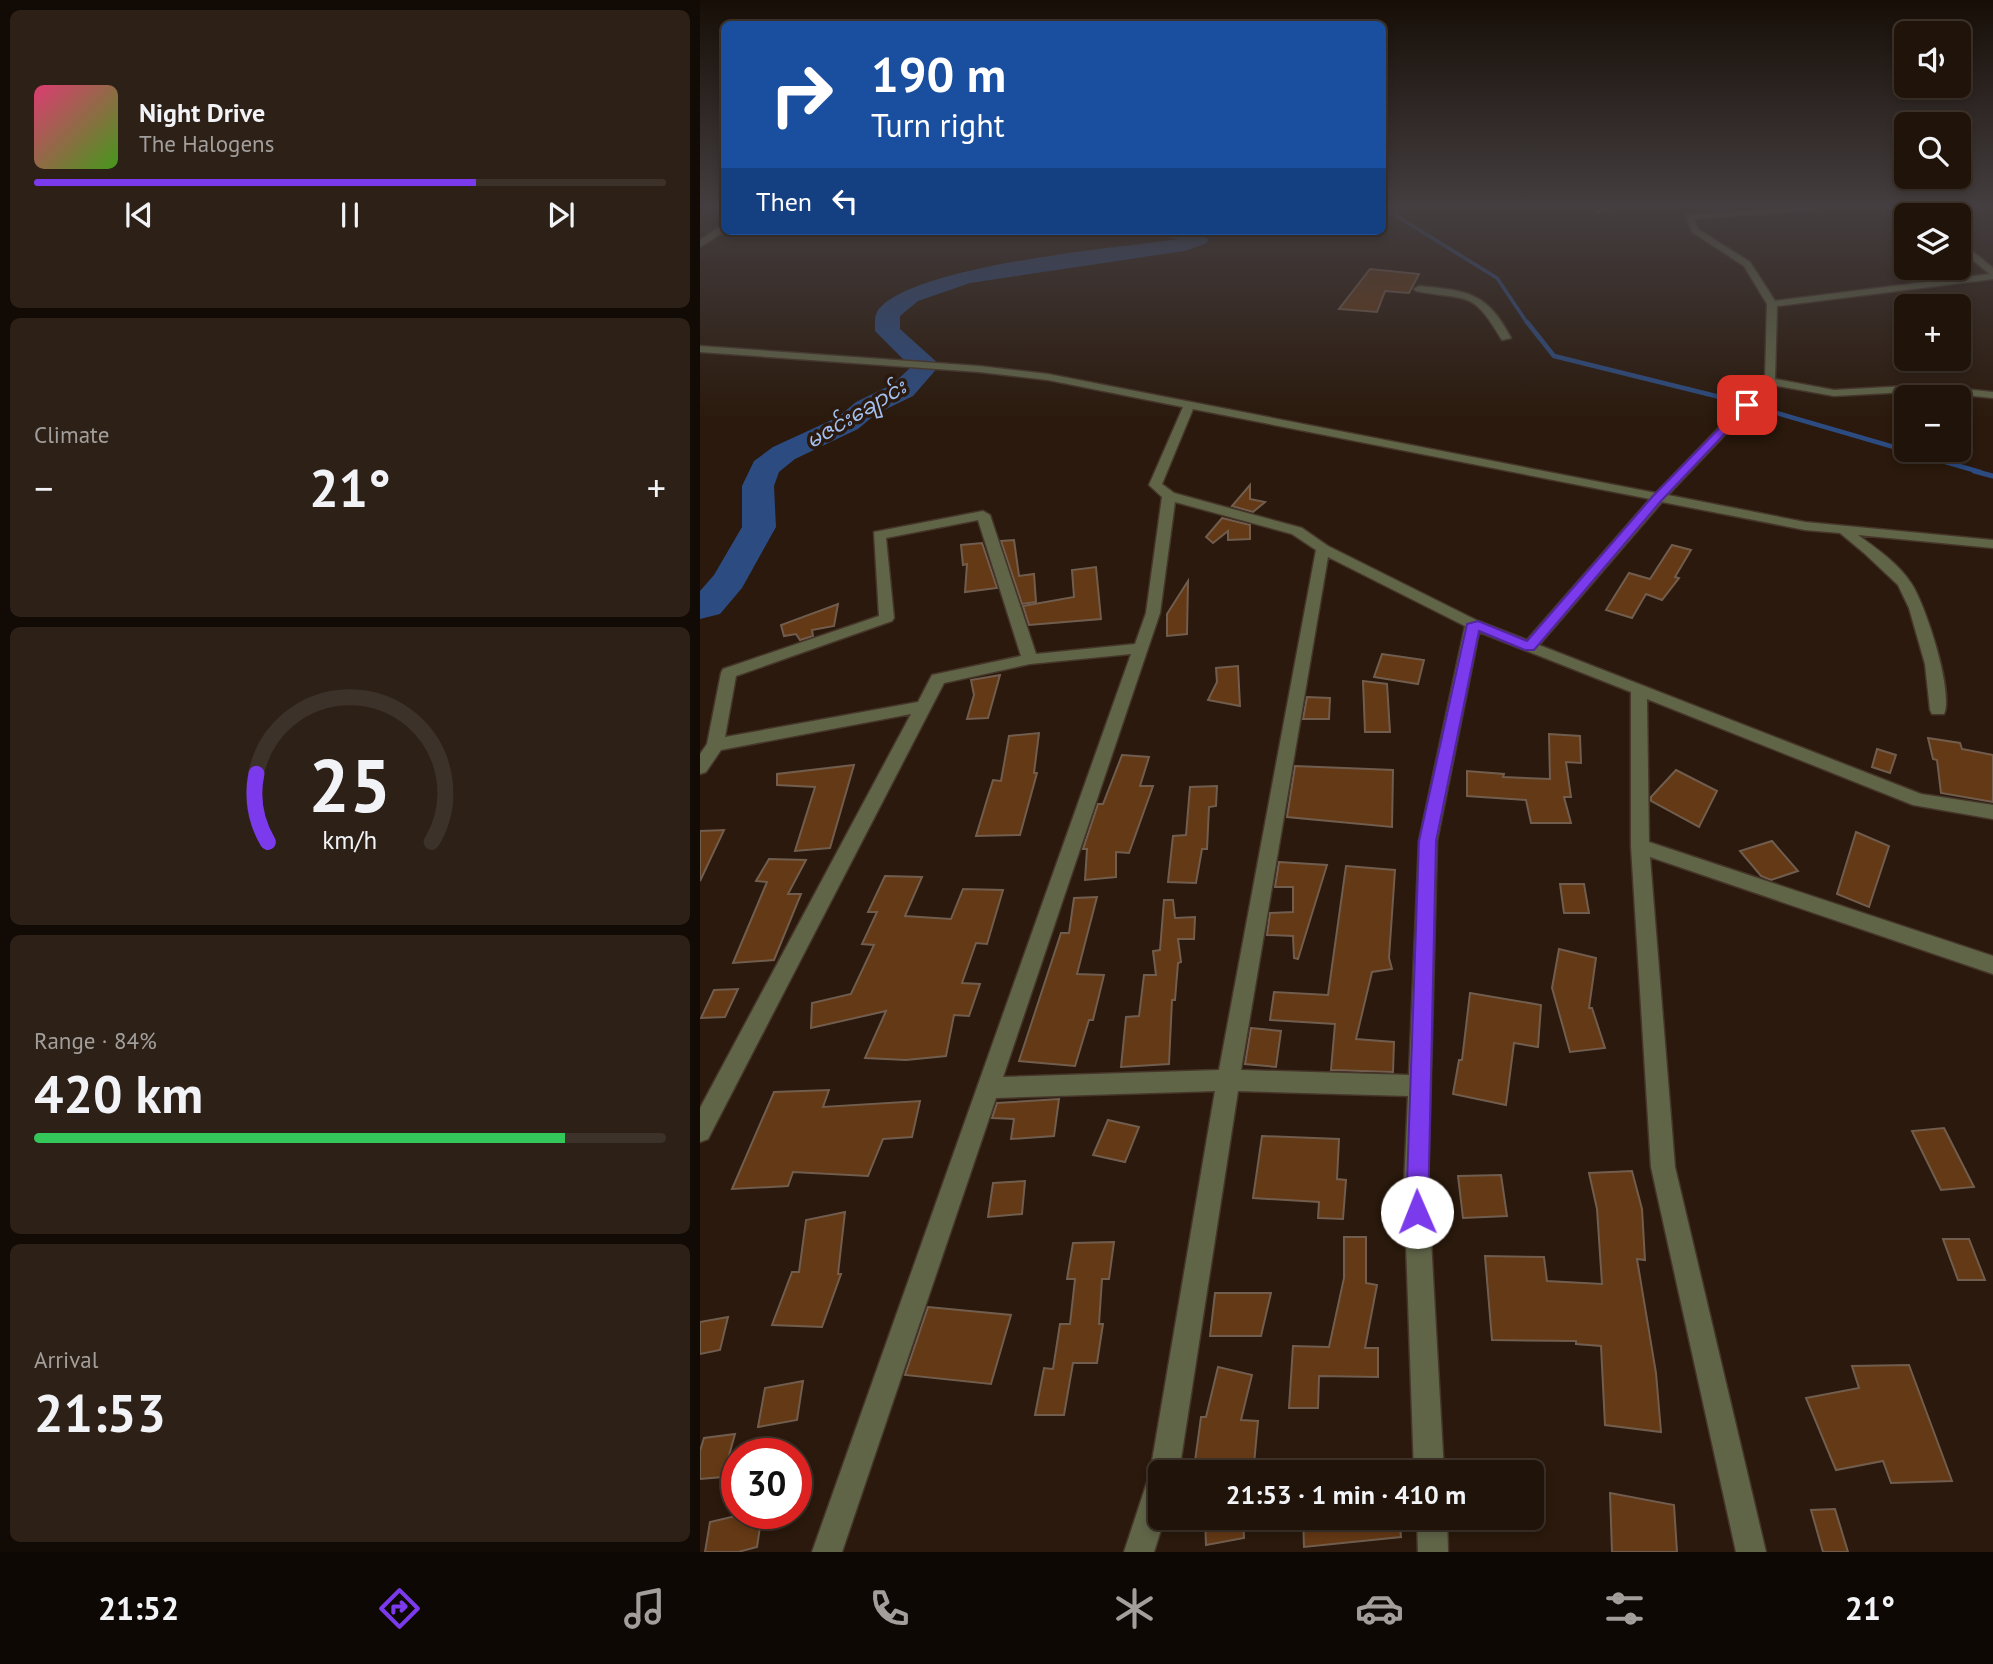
<!DOCTYPE html>
<meta charset="utf-8">
<style>
body{margin:0;font-family:"PT Sans","Noto Sans Myanmar",sans-serif;background:#2d2017;color:#f1f3f6;height:100vh;display:flex;flex-direction:column;font-size:26px;white-space:nowrap}
*{box-sizing:border-box;margin:0}
p{font-size:23px;color:#a29e9c}
.icon{flex:none;width:38px;height:38px;fill:none;stroke:currentColor;stroke-width:2;stroke-linecap:round;stroke-linejoin:round}
.map{position:relative;flex:1;overflow:hidden}
.sheet{display:flex;flex-direction:column;gap:10px;padding:10px;background:#120a05;width:700px}
.sheet>*{flex:none}
.hud{position:absolute;left:21px;top:21px;width:665px;height:214px;border-radius:10px;box-shadow:0 4px 10px #0003,0 0 0 2px #3d322a;background:#1a4fa0;color:#fff;overflow:hidden}
.fabs{position:absolute;left:1194px;top:21px;display:grid;gap:14px}
.fabs a{display:grid;place-items:center;width:77px;height:77px;border-radius:10px;background:#201309;box-shadow:0 4px 10px #0003,0 0 0 2px #3d322a;font-size:35px}
.speed{position:absolute;left:21px;top:1438px;display:flex;gap:14px;font-size:35px;font-weight:700;text-align:center}
.speed>*{display:grid;place-content:center;width:91px;height:91px;border-radius:50%;background:#201309;box-shadow:0 4px 10px #0003,0 0 0 2px #3d322a;line-height:1}
.speed .limit{border:10px solid #d22;background:#fff;color:#111}
.pin{position:absolute;display:grid;place-items:center;width:60px;height:60px;color:#fff;margin:-30px;border-radius:14px;box-shadow:0 4px 10px #0006}
.me{position:absolute;width:77px;margin:-38px;rotate:359deg;stroke-linejoin:round;filter:drop-shadow(0 0 5px #0008)}
.turn{display:flex;align-items:center;gap:24px;height:147px;padding:0 35px;font-size:32px}
.turn .icon{width:91px;height:91px;stroke-width:2.5}
.turn b{display:block;font-size:49px;line-height:60px}
.then{display:flex;align-items:center;height:66px;padding:0 35px;background:#0003;gap:14px;font-size:26px}
.big{font-size:52px;font-weight:700;line-height:1.1}
.sheet .card{flex:1;display:flex;flex-direction:column;justify-content:center;gap:10px;min-width:0;padding:0 24px;border-radius:10px;background:#2d2017}
.sheet .dial{align-items:center;gap:0}
.dial svg{height:182px;overflow:visible;fill:none;stroke:#3d322a;stroke-width:7;stroke-linecap:round;text-anchor:middle}
.dial text{fill:#f1f3f6;stroke:none}
.song{display:flex;align-items:center;gap:21px}
.cover{width:84px;height:84px;border-radius:10px;background:linear-gradient(135deg,hsl(340 70% 55%),hsl(100 70% 35%))}
.played{height:7px;border-radius:4px;background:linear-gradient(90deg,#7c3aed 70%,#3d322a 70%)}
.keys{display:flex;justify-content:space-around;direction:ltr}
.heat{display:flex;justify-content:space-between;align-items:center;font-size:38px;direction:ltr}
.charge{height:10px;border-radius:5px;background:linear-gradient(90deg,#34c759 84%,#3d322a 0)}
.trip{position:absolute;left:448px;top:1460px;width:396px;height:70px;border-radius:10px;background:#201309;box-shadow:0 4px 10px #0003,0 0 0 2px #3d322a;font-weight:700;line-height:70px;text-align:center}
.tabs{display:flex;height:112px;justify-content:space-around;align-items:center;background:#0d0804;color:#a29e9c}
.tabs .icon{width:49px;height:49px}
.tabs .active{color:#7c3aed}
.tabs b{font-size:32px;color:#f1f3f6}
main{display:flex;flex:1;min-height:0}
.map>svg:first-child{display:block}
</style>
<main>
<section class="sheet">
<div class="card">
<div class="song"><i class="cover"></i><div><b>Night Drive</b><p>The Halogens</p></div></div>
<div class="played"></div>
<div class="keys"><svg class="icon" aria-label="previous" viewBox="0 0 24 24"><path d="M18 5L8 12l10 7zM5 5v14"/></svg><svg class="icon" aria-label="pause" viewBox="0 0 24 24"><path d="M8 5v14M16 5v14"/></svg><svg class="icon" aria-label="next" viewBox="0 0 24 24"><path d="M6 5l10 7-10 7zM19 5v14"/></svg></div>
</div>
<div class="card"><p>Climate</p>
<div class="heat"><a>−</a><b class="big">21°</b><a>+</a></div>
</div>
<div class="card dial"><svg viewBox="0 0 100 80">
<path d="M14 69A42 42 0 1 1 86 69"/>
<path d="M14 69A42 42 0 0 1 9 39" stroke="#7c3aed"/>
<text x="50" y="56" font-size="32" font-weight="700">25</text>
<text x="50" y="72" font-size="11">km/h</text>
</svg></div>
<div class="card"><p>Range · 84%</p><b class="big">420 km</b><div class="charge"></div></div>
<div class="card"><p>Arrival</p><b class="big">21:53</b></div>
</section>
<div class="map">
<svg width="1293" height="1552" viewBox="0 0 1293 1552">
<rect width="100%" height="100%" fill="#2a190c"/>
<g fill="none" stroke-linecap="round" stroke-linejoin="round">
<path stroke="#2c4b80" stroke-width="3.5" d="M682,207l115,71 31,46"/>
<path stroke="#2c4b80" stroke-width="4.5" d="M827,322l27,34 178,44 248,72"/>
<path stroke="#2c4b80" stroke-width="5" d="M1274,471l19,5"/>
<path fill="#2c4b80" fill-rule="evenodd" d="M449,231h48l12,9 -4,4 -21,7 -214,32 -52,18 -18,15v13l40,36 -27,31 -37,18 -18,15 -63,30 -16,13 -5,14 2,41 -34,61 -22,26 -20,5v-28l14,-16 28,-48v-41l12,-25 19,-14 65,-30 18,-15 37,-18 18,-17 -36,-36c0,-7 -1,-15 3,-21 36,-45 238,-62 301,-71l-27,-4z"/>
</g>
<g fill="#643915" stroke="#715d4e" stroke-width="2">
<path d="M670,269l49,5 -10,19 -24,-2 -8,21 -38,-3z"/>
<path d="M550,485v14l15,3 -12,10 -21,-6z"/>
<path d="M522,518l28,7v14l-22,1v-9l-15,12 -7,-6z"/>
<path d="M314,540l5,36 15,-2 2,28 -14,2 -21,-63z"/>
<path d="M282,543l15,45 -32,4 2,-28 -4,1 -2,-20z"/>
<path d="M972,545l19,5 -16,27 4,1 -17,22 -16,-6 -14,24 -26,-8 23,-37 21,6z"/>
<path d="M396,567l5,52 -72,6 -6,-19 51,-9 -2,-27z"/>
<path d="M488,581l-1,53 -20,2v-22z"/>
<path d="M138,604l-4,22 -22,4 1,6 -13,4 -4,-6 -12,2 -3,-11z"/>
<path d="M682,654l42,6 -6,24 -44,-7z"/>
<path d="M538,666l2,40 -32,-6 9,-18 -1,-14z"/>
<path d="M300,675l-12,43 -21,1 7,-24 -3,-15z"/>
<path d="M663,681l24,3 3,48h-25z"/>
<path d="M607,697l23,1 -1,21h-26z"/>
<path d="M339,733l-5,40h3l-17,62 -44,1 17,-56 8,1 8,-45z"/>
<path d="M849,734l31,2 1,27 -15,-1 5,35h-7l7,26h-40l-5,-23 -59,-4v-25l37,3 -1,3 47,2z"/>
<path d="M1228,738l32,5 2,6 31,6v47l-52,-9 -4,-33 -4,-1z"/>
<path d="M1177,749l19,6 -6,18 -18,-6z"/>
<path d="M422,755l27,2 -9,29h13l-24,67 -13,-1v25l-31,3 2,-31h-4l15,-45h5z"/>
<path d="M154,765l-24,83 -35,3 20,-64 -38,-2v-11z"/>
<path d="M595,766l98,4 -1,57 -105,-10z"/>
<path d="M976,770l41,21 -18,36 -48,-26v-4z"/>
<path d="M517,786l-1,20 -7,1 -2,42h-5l-6,34 -28,-1 5,-46 13,-1 4,-48z"/>
<path d="M24,830l-24,51v-50z"/>
<path d="M1156,832l33,14 -20,61 -32,-13z"/>
<path d="M1072,841l26,30 -27,9 -10,-4 -21,-25z"/>
<path d="M69,859l37,1 -18,34h13l-27,66 -41,3 34,-81 -11,-1z"/>
<path d="M579,862l48,3 -29,94 -4,-1 -1,-22 -26,-1 3,-22 23,-1v-25h-18z"/>
<path d="M646,866l49,4 -6,88 3,11 -20,3 -16,67 38,3 -1,30 -62,-2 4,-46 -65,-4 4,-28 54,3z"/>
<path d="M185,876l37,1 -17,39 46,3 12,-30 40,1 -16,54 -11,-1 -14,40 18,1 -11,32 -15,-1 -8,41 -40,4 -41,-2 21,-47 -75,17 1,-25 39,-9 23,-49 -12,-1 15,-32h-9z"/>
<path d="M860,884h24l5,29h-25z"/>
<path d="M397,897l-20,77 27,1 -11,45h-4l-14,46 -56,-5 42,-128h8l5,-35z"/>
<path d="M464,900h9l2,18 20,-1 -1,22h-16l3,23 -3,1 -3,37h-3l-3,64 -48,3 5,-50 13,-1 5,-41h12l-3,-24 7,-1z"/>
<path d="M859,949l37,9 -7,50h3l13,40 -35,4 -18,-64z"/>
<path d="M38,989l-13,28 -24,1 13,-28z"/>
<path d="M770,993l71,12 -3,42 -24,-4 -8,62 -53,-11 6,-34h3z"/>
<path d="M551,1028l30,3 -5,36 -31,-3z"/>
<path d="M129,1090l-6,17 97,-6 -8,36 -29,2 -15,37 -75,-4 -5,14 -56,3 42,-97z"/>
<path d="M359,1099l-5,37 -43,3 3,-20 -22,-1 5,-15z"/>
<path d="M408,1120l31,7 -14,35 -32,-7z"/>
<path d="M1244,1128l30,59 -33,3 -29,-59z"/>
<path d="M562,1136l77,3 -2,40 9,1 -3,39 -25,-1 1,-16 -66,-4z"/>
<path d="M932,1171l10,38 3,51 -8,-1 19,114 5,59 -56,-7 -4,-79 -25,-2v-3l-84,-1 -7,-84 59,1 3,24 55,3 -5,-75 -8,-36z"/>
<path d="M801,1175l6,41 -44,2 -5,-42z"/>
<path d="M325,1181l-3,33 -34,3 5,-34z"/>
<path d="M145,1212l-7,62h3l-19,53 -50,-2 20,-53h7l7,-52z"/>
<path d="M644,1237h22v46l11,2 -12,63h13v29l-59,-1 -1,32h-29l4,-62 36,1 15,-69z"/>
<path d="M1243,1239h26l16,41h-27z"/>
<path d="M414,1242l-5,37h-7l-3,45h4l-6,39h-24l-9,52h-29l9,-47 9,1 7,-45h10l5,-45h-8l6,-36z"/>
<path d="M515,1293h56l-10,43h-51z"/>
<path d="M228,1307l83,8 -20,69 -86,-9z"/>
<path d="M28,1317l-8,33 -20,4v-32z"/>
<path d="M1209,1365l43,116 -61,2 -8,-22 -47,9 -30,-72 53,-10 -7,-22z"/>
<path d="M518,1367l34,8 -11,45 17,1 -4,43 -59,-3 6,-44h5z"/>
<path d="M103,1381l-6,39 -39,7 7,-39z"/>
<path d="M35,1434l-12,43 -23,2v-28l4,-13z"/>
<path d="M910,1493l64,12 3,47h-65z"/>
<path d="M1135,1509l13,43h-25l-12,-42z"/>
<path d="M44,1514h18l-5,33 -19,5h-33l5,-30z"/>
<path d="M505,1517h38l1,21 -38,7z"/>
<path d="M603,1517h96l2,20 -97,10z"/>
</g>
<g fill="none" stroke-linecap="round" stroke-linejoin="round">
<defs>
<g id="minor">
<path d="M888,205h8l3,3 31,-3 -33,8z"/>
<path d="M1222,205l-3,3 -106,2 -119,9 4,10 52,33 25,39 215,-27 -32,-26v-6h3l32,26v11l-216,27 -2,73 59,11 92,-5 67,7v6l-67,-7 -92,5 -62,-11 -104,110 137,27 188,18v8l-135,-13c19,14 40,28 53,48 14,20 43,109 33,131h-12l-2,-4 -5,-46 -16,-56 -11,-23 -34,-32 -24,-20 -35,-3 -143,-28 -123,143 382,149 72,11v14l-80,-14 -266,-106 2,143 344,114v18l-343,-117 25,310 91,385h-30l-85,-385 -20,-321v-154l-152,-60 -42,209 -9,345 16,286h-30l-10,-286 4,-90 -170,-5 -59,381h-19v45h5l-11,35h-30l26,-79 65,-382 -219,7 -154,454h-30l319,-898 -101,10 -86,19 -236,456 -8,3v-34l211,-394 -190,36 -15,22 -6,2v-20l7,-10 14,-71 2,-4 156,-53 -5,-84 109,-21 7,4 46,139 99,-10 11,-31 16,-116 -13,-12 34,-78 -135,-27 -69,-8 -279,-20v-6l279,20 69,8 608,119 109,-113 2,-76 -23,-38 -52,-34 -6,-17 127,-9zM493,409l457,90 -123,141 -49,-19 -150,-75 -26,-18 -128,-35 -12,-9zM475,502l117,32 24,16 -97,520 -216,7 157,-464zM278,520l43,136 -89,19 -14,27 -193,35 11,-61 156,-55 2,-3 -8,-80zM628,557l137,69 -46,215 -10,234 -168,-5z"/>
<path d="M21,226h3l1,5 -25,16v-7z"/>
<path d="M719,286c49,5 68,6 92,52l-9,2c-30,-51 -33,-39 -86,-49l-2,-2z"/>
<path d="M717,1517h30l1,35h-30z"/>
</g>
</defs>
<use href="#minor" stroke="#46362a" stroke-width="3"/>
<use href="#minor" fill="#606548" fill-rule="evenodd"/>
</g>
<linearGradient id="sky" x2="0" y2="1"><stop stop-color="#170e07"/><stop offset="0.49" stop-color="#443e40"/><stop offset="1" stop-color="#443e40" stop-opacity="0"/></linearGradient>
<rect width="1293" height="422" fill="url(#sky)"/>
<path fill="#7c3aed" stroke="#51269a" stroke-width="2" d="M1044,403l8,2 -91,96 -127,149h-9l-46,-19 -43,210 -8,371 -3,8 -8,3 -8,-3 -3,-8 13,-371 48,-217 11,-3 49,20 126,-145z"/>
<g text-anchor="middle" stroke-width="7" stroke-linejoin="round" paint-order="stroke">
<g font-size="21" font-style="italic" fill="#a2bff0" stroke="#2a190c">
<text transform="translate(156 414) rotate(-31)" y="7">မဇင်းချောင်း</text>
</g>
</g>
</svg>
<div class="fabs">
<a><svg class="icon" aria-label="sound" viewBox="0 0 24 24"><path d="M4 9h4l5-4v14l-5-4H4zM17 9q2 3 0 6"/></svg></a>
<a><svg class="icon" aria-label="search" viewBox="0 0 24 24"><circle cx="10" cy="10" r="6"/><path d="M15 15l6 6"/></svg></a>
<a><svg class="icon" aria-label="layers" viewBox="0 0 24 24"><path d="M12 4l9 5-9 5-9-5zM3 14l9 5 9-5"/></svg></a>
<a>+</a>
<a>−</a>
</div>
<div class="speed"><div class="limit">30</div></div>
<div class="pin" style="left:1047px;top:405px;background:#d93025"><svg class="icon" aria-label="arrive" viewBox="0 0 24 24"><path d="M6 21V4h12l-3 4 3 4H6"/></svg></div>
<svg class="me" style="left:717px;top:1212px" viewBox="-20 -20 40 40"><circle r="19" fill="#fff"/><path d="M0-13L10 11 0 6-10 11z" fill="#7c3aed"/></svg>
<div class="trip">21:53 · 1 min · 410 m</div>
<div class="hud">
<div class="turn"><svg class="icon" aria-label="right" viewBox="0 0 24 24"><path d="M7 20v-9h11M14 6l5 5-5 5"/></svg><div><b>190 m</b>Turn right</div></div>
<div class="then">Then<svg class="icon" aria-label="left" viewBox="0 0 24 24"><path d="M17 20v-9H6M10 6l-5 5 5 5"/></svg></div>
</div>
</div>
</main>
<nav class="tabs">
<b>21:52</b>
<svg class="icon active" aria-label="directions" viewBox="0 0 24 24"><path d="M12 3l9 9-9 9-9-9zM9 14v-3h6M13 9l2 2-2 2"/></svg>
<svg class="icon" aria-label="music" viewBox="0 0 24 24"><path d="M9 18V5l10-2v13"/><circle cx="6" cy="18" r="3"/><circle cx="16" cy="16" r="3"/></svg>
<svg class="icon" aria-label="phone" viewBox="0 0 24 24"><path d="M5 4h4l2 5-3 2q2 4 5 5l2-3 5 2v4C11 20 4 13 5 4z"/></svg>
<svg class="icon" aria-label="climate" viewBox="0 0 24 24"><path d="M12 3v18M4 7l16 10M4 17L20 7"/></svg>
<svg class="icon" aria-label="car" viewBox="0 0 24 24"><path d="M5 17H2v-5l4-1 3-4h7l3 4 3 1v5h-3M9 17h6M6 11h13"/><circle cx="7" cy="17" r="2"/><circle cx="17" cy="17" r="2"/></svg>
<svg class="icon" aria-label="filters" viewBox="0 0 24 24"><path d="M4 7h16M4 17h16"/><circle cx="9" cy="7" r="2"/><circle cx="15" cy="17" r="2"/></svg>
<b>21°</b>
</nav>
